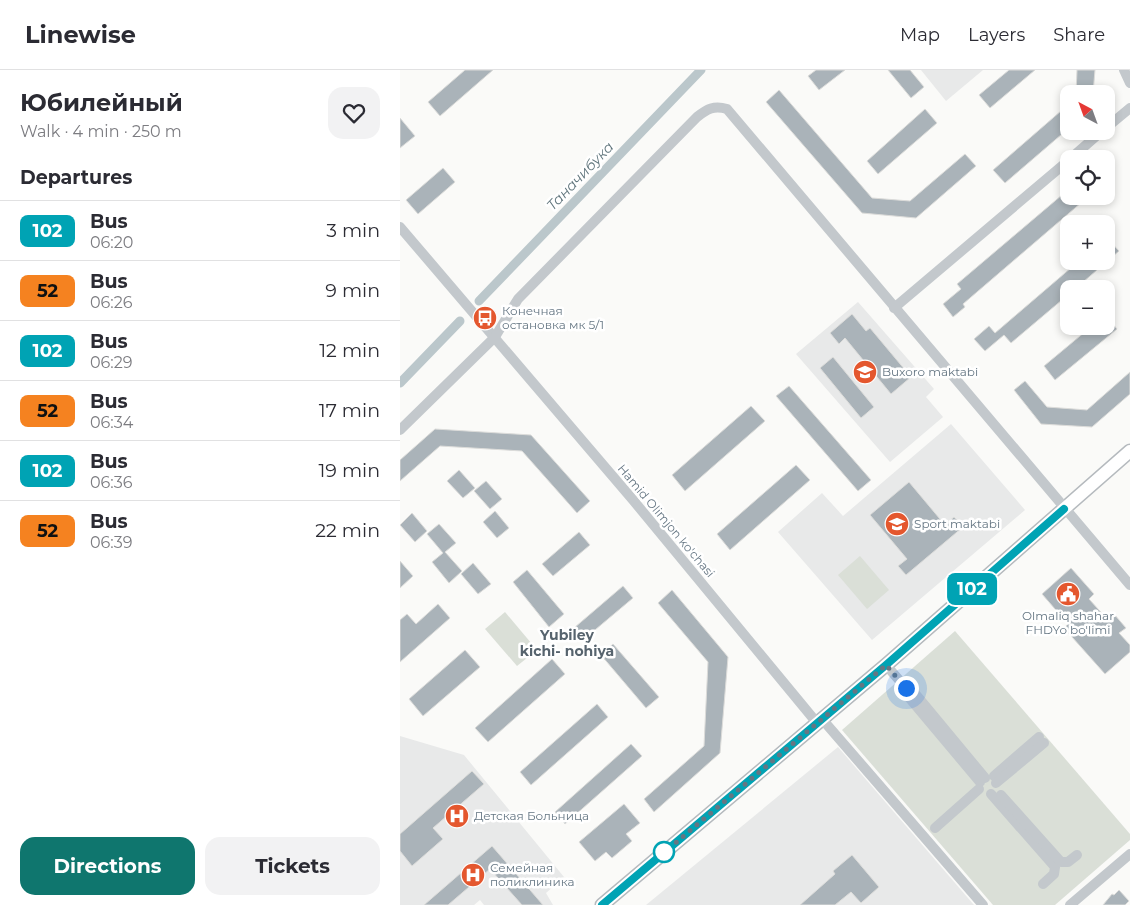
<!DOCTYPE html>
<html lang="en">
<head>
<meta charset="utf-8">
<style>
  :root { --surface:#fff; --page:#f2f2f3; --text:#2b2b33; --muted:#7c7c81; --line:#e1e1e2; --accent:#0f766e }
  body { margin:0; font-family:Montserrat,sans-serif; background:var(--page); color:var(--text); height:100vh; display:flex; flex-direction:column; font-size:19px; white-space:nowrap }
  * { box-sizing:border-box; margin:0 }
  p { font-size:16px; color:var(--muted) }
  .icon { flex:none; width:28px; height:28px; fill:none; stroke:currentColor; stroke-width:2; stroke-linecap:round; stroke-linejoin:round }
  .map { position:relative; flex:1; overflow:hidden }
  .details { display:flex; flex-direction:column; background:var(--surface); width:400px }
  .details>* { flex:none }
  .badge { padding:0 10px; border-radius:8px; font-size:18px; line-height:32px }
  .needle { width:32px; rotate:319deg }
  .buttons { position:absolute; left:660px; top:15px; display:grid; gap:10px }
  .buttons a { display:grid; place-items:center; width:55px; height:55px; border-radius:10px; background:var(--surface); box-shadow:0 2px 8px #0003; font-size:25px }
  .you { position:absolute; width:25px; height:25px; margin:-12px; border:4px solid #fff; border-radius:50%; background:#1a73e8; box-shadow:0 0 0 8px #1a73e833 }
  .map>.badge { position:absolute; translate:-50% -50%; box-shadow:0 0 0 2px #fff }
  h2 { padding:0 20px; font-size:19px; line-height:45px }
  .round { display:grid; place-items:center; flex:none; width:52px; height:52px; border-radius:15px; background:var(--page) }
  .headline { display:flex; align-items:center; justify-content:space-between; height:85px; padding:0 20px }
  h1 { font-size:24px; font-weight:700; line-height:38px }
  .button { display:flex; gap:10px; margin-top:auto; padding:10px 20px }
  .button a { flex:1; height:58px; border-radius:15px; background:var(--accent); color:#fff; font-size:20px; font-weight:700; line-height:58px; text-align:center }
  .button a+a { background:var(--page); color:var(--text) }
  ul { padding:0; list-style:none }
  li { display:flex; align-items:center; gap:15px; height:60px; padding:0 20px; border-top:1px solid var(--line) }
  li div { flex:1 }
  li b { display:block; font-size:19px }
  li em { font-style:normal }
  li .badge { min-width:55px; font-weight:700; text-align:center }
  header { display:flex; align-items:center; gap:30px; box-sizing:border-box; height:70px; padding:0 25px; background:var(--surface); border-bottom:1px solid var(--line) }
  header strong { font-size:24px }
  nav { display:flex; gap:28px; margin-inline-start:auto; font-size:18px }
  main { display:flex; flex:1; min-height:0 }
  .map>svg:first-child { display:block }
  .built { fill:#e8e9e9 }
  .green { fill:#dadfd7 }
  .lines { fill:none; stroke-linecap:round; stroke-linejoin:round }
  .canal { stroke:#bbc7cb; stroke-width:9 }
  .building { fill:#aab3b9; stroke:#dcdcda }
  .major-casing { stroke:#b5babe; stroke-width:15 }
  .minor { stroke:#c3c8cc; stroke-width:10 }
  .major { stroke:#fff; stroke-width:12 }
  .line-casing { stroke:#fff; stroke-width:11 }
  .line { stroke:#00a3b4; stroke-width:8 }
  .walk { stroke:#657683; stroke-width:5; stroke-dasharray:0 9 }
  .stop-dot { fill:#fff; stroke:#00a3b4; stroke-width:2.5 }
  .labels { text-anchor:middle; stroke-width:5; stroke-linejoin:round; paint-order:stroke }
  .poi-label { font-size:12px; fill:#657683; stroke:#fff; text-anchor:start }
  .street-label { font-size:12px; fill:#657683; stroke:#fff }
  .water-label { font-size:14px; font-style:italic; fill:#60757c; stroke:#fff }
  .neighbourhood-label { font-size:14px; font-weight:bold; fill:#57646e; stroke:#fff }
</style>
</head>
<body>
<header>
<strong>Linewise</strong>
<nav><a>Map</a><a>Layers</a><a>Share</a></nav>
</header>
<main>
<section class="details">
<div class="headline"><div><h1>Юбилейный</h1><p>Walk · 4 min · 250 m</p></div><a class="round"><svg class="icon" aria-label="heart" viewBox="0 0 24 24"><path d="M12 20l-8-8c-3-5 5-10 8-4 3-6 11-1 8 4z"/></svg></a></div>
<h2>Departures</h2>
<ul>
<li><span class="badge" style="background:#00a3b4;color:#fff">102</span><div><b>Bus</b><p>06:20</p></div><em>3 min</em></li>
<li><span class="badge" style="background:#f58220;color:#111">52</span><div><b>Bus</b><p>06:26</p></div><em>9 min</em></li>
<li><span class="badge" style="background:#00a3b4;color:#fff">102</span><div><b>Bus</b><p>06:29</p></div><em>12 min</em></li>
<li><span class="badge" style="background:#f58220;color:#111">52</span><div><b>Bus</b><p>06:34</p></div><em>17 min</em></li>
<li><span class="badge" style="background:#00a3b4;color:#fff">102</span><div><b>Bus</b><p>06:36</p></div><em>19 min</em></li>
<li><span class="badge" style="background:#f58220;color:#111">52</span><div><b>Bus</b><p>06:39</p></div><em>22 min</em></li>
</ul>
<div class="button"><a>Directions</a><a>Tickets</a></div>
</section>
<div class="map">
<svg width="730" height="835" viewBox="0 0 730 835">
  <rect width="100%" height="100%" fill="#fafaf8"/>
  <g class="built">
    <polygon points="521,0 583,0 546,31"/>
    <polygon points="458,232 534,319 526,327 543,347 490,392 396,284"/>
    <polygon points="551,354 625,440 472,570 378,462 422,423 443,446"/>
    <polygon points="0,666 64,685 164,807 146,823 153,835 84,835 80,830 74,835 0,835"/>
    <polygon points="438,677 574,835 246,835"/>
  </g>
  <g class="green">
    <polygon points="460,486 489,520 467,539 438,505"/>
    <polygon points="105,542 137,580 117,596 85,559"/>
    <polygon points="555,561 730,764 730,770 655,835 593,835 442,660"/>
  </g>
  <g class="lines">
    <g class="canal">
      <polyline points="79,231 301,0"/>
      <polyline points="0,313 60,251"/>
    </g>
  </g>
  <g class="building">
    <polygon points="65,0 93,0 40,46 28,32"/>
    <polygon points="416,0 445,0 419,20 408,6"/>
    <polygon points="488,0 510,0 524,17 511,28"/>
    <polygon points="609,0 635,0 590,38 579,25"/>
    <polygon points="677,0 695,0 693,24 676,24"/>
    <polygon points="379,20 472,128 510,131 565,84 576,96 516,148 462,143 366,32"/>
    <polygon points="669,34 669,58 605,113 593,100"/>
    <polygon points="525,39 537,53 478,104 467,91"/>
    <polygon points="0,48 15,66 0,78"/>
    <polygon points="43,98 55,112 18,144 6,130"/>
    <polygon points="669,119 669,126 689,126 563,234 565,237 553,247 543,234 561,219 557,214"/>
    <polygon points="706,167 719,181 675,219 669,219 669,224 611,273 604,265 585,281 574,269 589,256 595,263 679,191 706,191"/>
    <polygon points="452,244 466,261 470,258 511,307 491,324 445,268 439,274 430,263"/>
    <polygon points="706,246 717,259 655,310 644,296 692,256 706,256"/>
    <polygon points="433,287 474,337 461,348 420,298"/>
    <polygon points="730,302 730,324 692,357 641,354 614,320 625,311 647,337 687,340"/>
    <polygon points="389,316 471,410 458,421 376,326"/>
    <polygon points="351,336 365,351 285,421 272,405"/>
    <polygon points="35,359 131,365 190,431 177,443 122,381 40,376 0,411 0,390"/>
    <polygon points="396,395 410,410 330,480 317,464"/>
    <polygon points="59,400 75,418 63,428 47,411"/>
    <polygon points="86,411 102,429 90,439 74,421"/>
    <polygon points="509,412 545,455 554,447 563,457 506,505 498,496 507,489 470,445"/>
    <polygon points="95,441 109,458 97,468 83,452"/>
    <polygon points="12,443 27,461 15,472 0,455"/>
    <polygon points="39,454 56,473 45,482 62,501 49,513 32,492 43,483 27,464"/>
    <polygon points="179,462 190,475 153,506 142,494"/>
    <polygon points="0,491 13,506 0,518"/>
    <polygon points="73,493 91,514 78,524 61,504"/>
    <polygon points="671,498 694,524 689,529 708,550 714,544 726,558 719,563 730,575 730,582 705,604 664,558 668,554 642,524"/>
    <polygon points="127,500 164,544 149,557 113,512"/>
    <polygon points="223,516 233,528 183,570 174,558"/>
    <polygon points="272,520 328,587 320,683 254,742 244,729 304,676 308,592 258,533"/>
    <polygon points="38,534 50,548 0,592 0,550 7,544 16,554"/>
    <polygon points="213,574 259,627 246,638 201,585"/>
    <polygon points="65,580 80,597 23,646 9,629"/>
    <polygon points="152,589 165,604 88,672 75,658"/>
    <polygon points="197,634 208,647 131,715 120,702"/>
    <polygon points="231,674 242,686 165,754 155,742"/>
    <polygon points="72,701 84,714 33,758 43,769 12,796 0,781 0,764"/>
    <polygon points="224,734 240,753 226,764 232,771 212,788 206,782 195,791 179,772"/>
    <polygon points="92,776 143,835 122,835 90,799 48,835 24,835"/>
    <polygon points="452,785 479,817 461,833 451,822 435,835 400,835 435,804 433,801"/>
    <polygon points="719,820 729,831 725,835 703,835 712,824 714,825"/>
  </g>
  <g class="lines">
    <g class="major-casing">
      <polyline id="major" points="202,835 486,595 730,381"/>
    </g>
    <g class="minor">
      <polyline points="724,0 730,13"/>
      <polyline points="706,58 730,38"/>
      <polyline points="670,89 702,61"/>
      <polyline points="0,157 233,430 417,653"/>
      <polyline points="494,238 669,90"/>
      <path d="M0,360L95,267L118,229L297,47C307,39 314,35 327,39L730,515"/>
      <polyline points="486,595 506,618"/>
      <polyline points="422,649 583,835"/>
      <polyline points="594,706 639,667"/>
      <polyline points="580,712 507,625 506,618 512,620 585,708"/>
      <polyline points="596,713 644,673"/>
      <polyline points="591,724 655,797 654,804 643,814"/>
      <polyline points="601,725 661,792 668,792 677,785"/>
      <polyline points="535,758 579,719"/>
      <polyline points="670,835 730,784"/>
    </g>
    <use href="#major" class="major"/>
  </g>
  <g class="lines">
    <g class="line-casing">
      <polyline id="line" points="202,835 486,595 664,439"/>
    </g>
    <use href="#line" class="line"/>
    <polyline class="walk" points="264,782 260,786 486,595 506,618"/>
  </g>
  <defs>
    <g id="bus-disc" transform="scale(1.25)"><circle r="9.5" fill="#e4572e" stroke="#fff"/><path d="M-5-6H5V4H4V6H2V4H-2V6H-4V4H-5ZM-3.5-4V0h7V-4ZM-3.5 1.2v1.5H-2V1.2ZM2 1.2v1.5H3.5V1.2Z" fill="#fff"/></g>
    <g id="school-disc" transform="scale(1.25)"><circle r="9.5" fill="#e4572e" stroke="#fff"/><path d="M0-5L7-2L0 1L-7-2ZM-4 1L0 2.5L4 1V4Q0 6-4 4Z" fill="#fff"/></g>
    <g id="civic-disc" transform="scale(1.25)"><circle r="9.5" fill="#e4572e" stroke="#fff"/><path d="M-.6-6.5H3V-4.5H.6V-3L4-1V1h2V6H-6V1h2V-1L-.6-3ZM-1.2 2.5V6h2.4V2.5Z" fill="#fff"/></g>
    <g id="hospital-disc" transform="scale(1.25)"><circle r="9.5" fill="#e4572e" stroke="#fff"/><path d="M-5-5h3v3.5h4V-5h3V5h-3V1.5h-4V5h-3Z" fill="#fff"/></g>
  </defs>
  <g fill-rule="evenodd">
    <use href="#bus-disc" x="85" y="248"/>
    <use href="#school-disc" x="465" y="302"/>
    <use href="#school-disc" x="497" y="454"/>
    <use href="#civic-disc" x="668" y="524"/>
    <use href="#hospital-disc" x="57" y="746"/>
    <use href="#hospital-disc" x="73" y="805"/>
  </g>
  <circle class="stop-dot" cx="264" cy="782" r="10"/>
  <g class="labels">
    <g class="poi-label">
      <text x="102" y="245">Конечная<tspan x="102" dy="14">остановка мк 5/1</tspan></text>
      <text x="482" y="306">Buxoro maktabi</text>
      <text x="514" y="458">Sport maktabi</text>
      <text x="668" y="550" text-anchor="middle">Olmaliq shahar<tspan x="668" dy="14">FHDYo bo'limi</tspan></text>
      <text x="74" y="750">Детская Больница</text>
      <text x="90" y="802">Семейная<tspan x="90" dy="14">поликлиника</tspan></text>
    </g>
    <g class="street-label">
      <text transform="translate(266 451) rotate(50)" y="4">Hamid Olimjon ko'chasi</text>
    </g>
    <g class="water-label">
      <text transform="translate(180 106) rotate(-46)" y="5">Таначибука</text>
    </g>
    <g class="neighbourhood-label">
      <text x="167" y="570">Yubiley<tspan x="167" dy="16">kichi- nohiya</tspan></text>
    </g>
  </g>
</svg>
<div class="buttons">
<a><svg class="needle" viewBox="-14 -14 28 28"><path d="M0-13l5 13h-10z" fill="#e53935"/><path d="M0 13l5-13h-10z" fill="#7c7c81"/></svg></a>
<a><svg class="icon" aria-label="locate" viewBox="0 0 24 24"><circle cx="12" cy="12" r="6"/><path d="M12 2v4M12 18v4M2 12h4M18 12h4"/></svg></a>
<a>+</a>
<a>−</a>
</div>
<div class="you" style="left:506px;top:618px"></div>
<b class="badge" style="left:572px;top:519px;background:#00a3b4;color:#fff">102</b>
</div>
</main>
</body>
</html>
